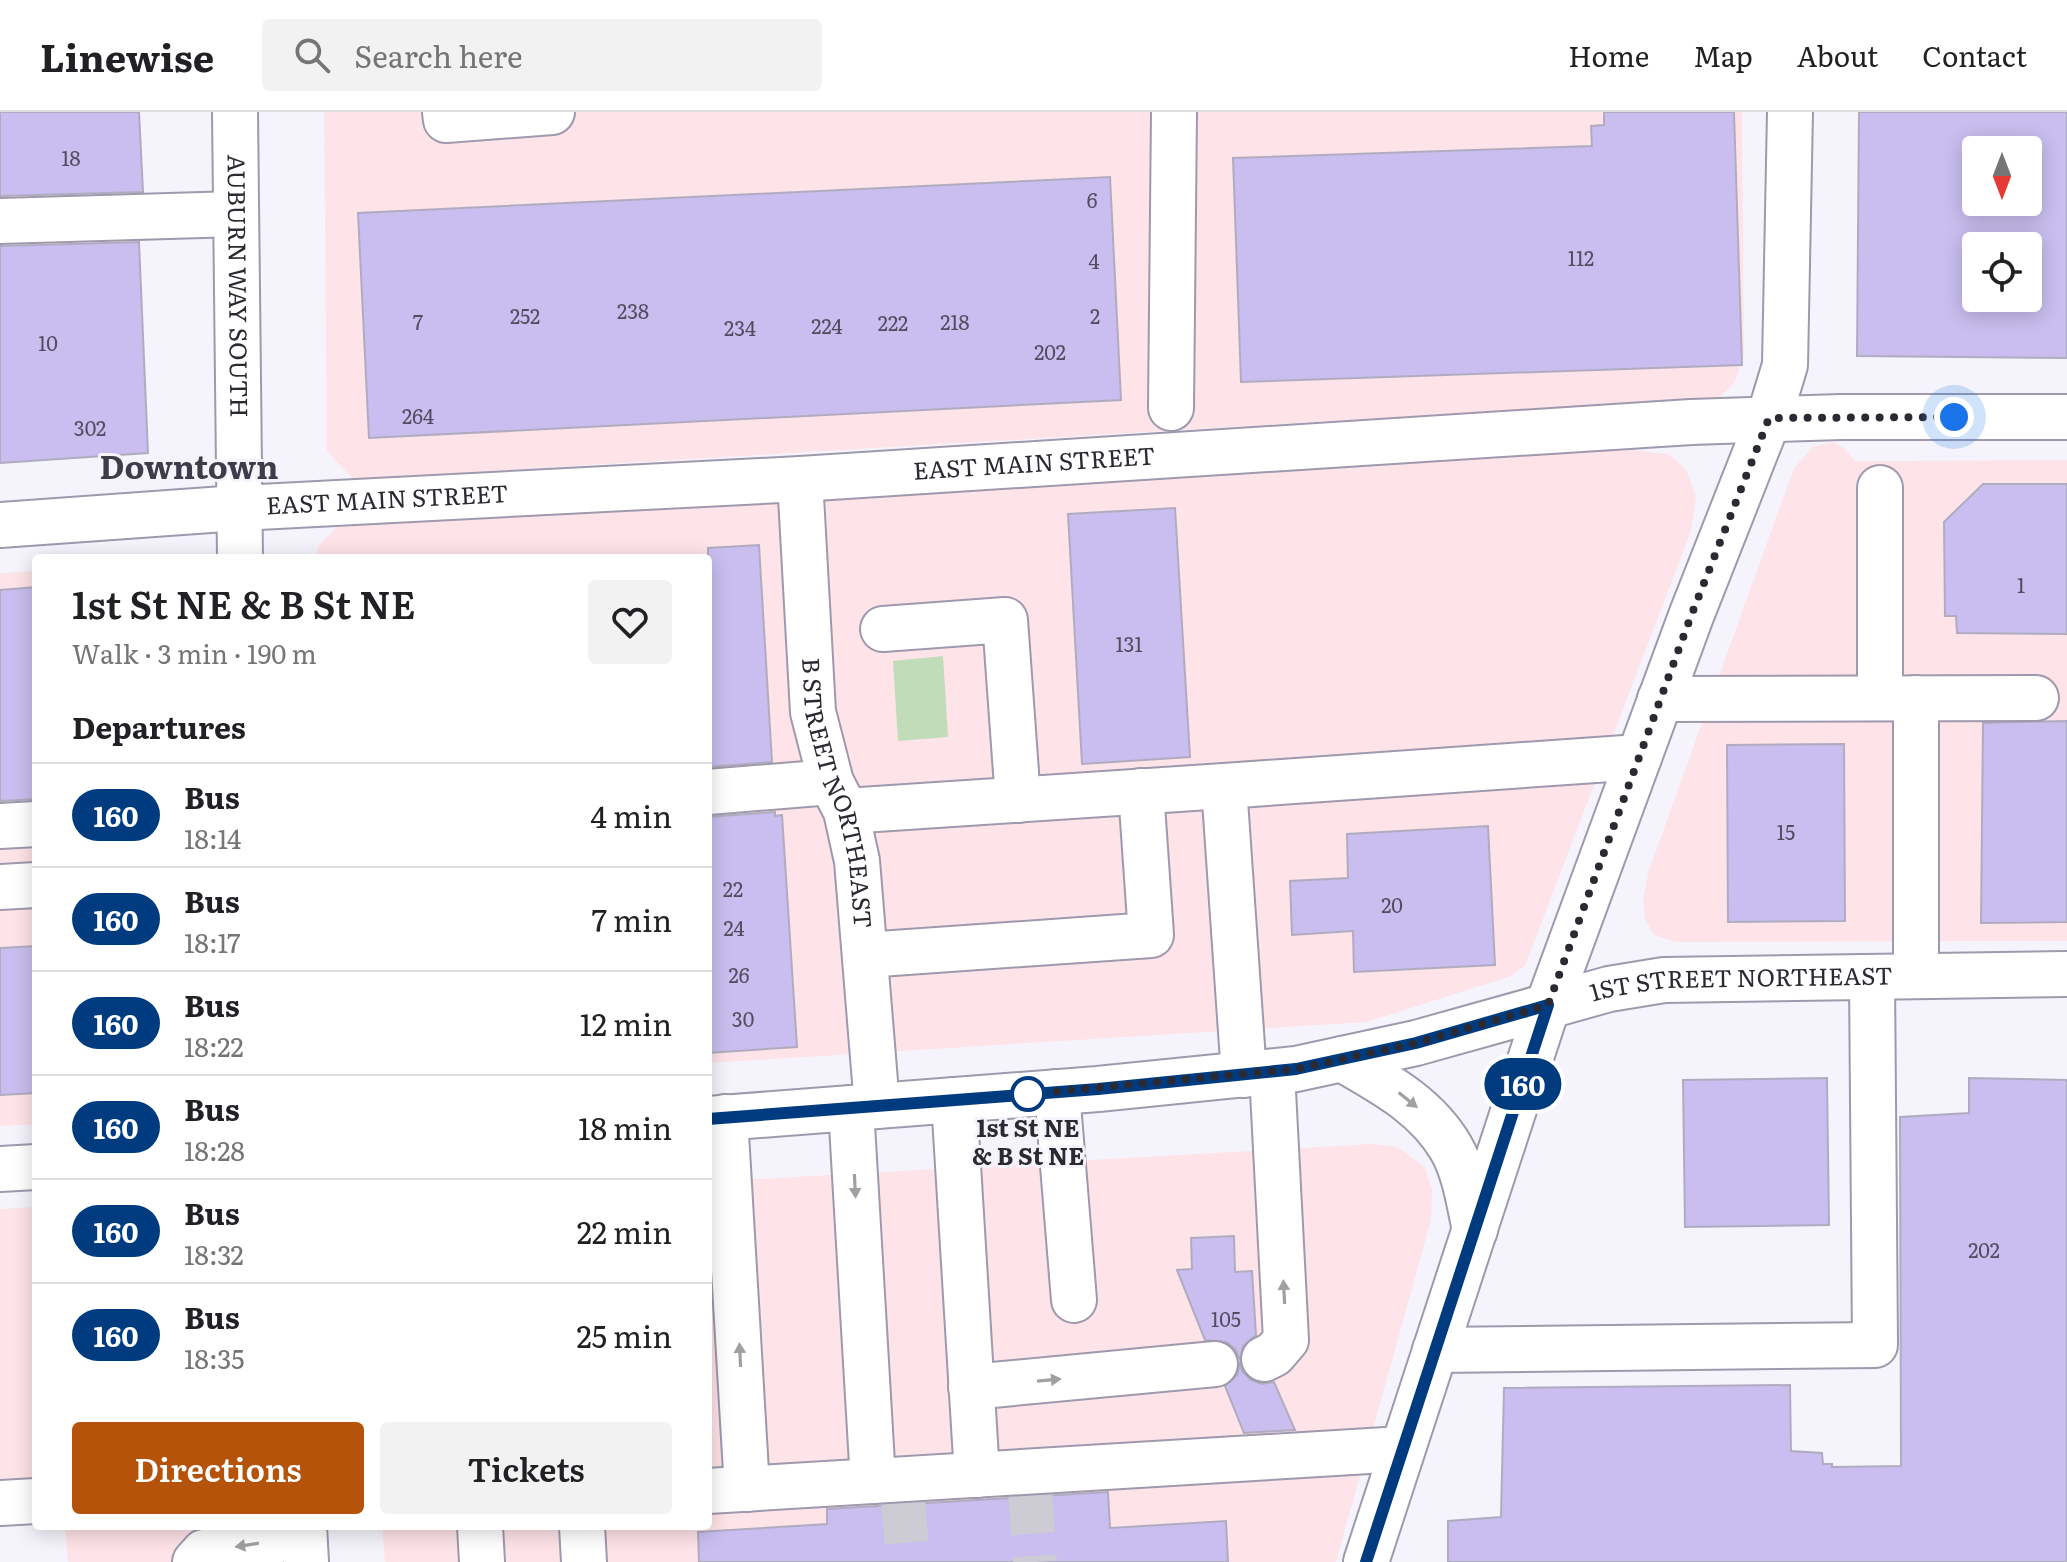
<!DOCTYPE html>
<html lang="en">
<head>
<meta charset="utf-8">
<style>
  :root { --surface:#fff; --page:#f2f2f2; --text:#202124; --muted:#757577; --line:#e0e0e0; --accent:#b45309 }
  body { margin:0; font-family:Literata,serif; background:var(--page); color:var(--text); height:100vh; display:flex; flex-direction:column; font-size:30px; white-space:nowrap }
  * { box-sizing:border-box; margin:0 }
  p { font-size:26px; color:var(--muted) }
  .icon { flex:none; width:44px; height:44px; fill:none; stroke:currentColor; stroke-width:2; stroke-linecap:round; stroke-linejoin:round }
  .map { position:relative; flex:1; overflow:hidden }
  .details { position:absolute; left:32px; top:442px; width:680px; height:976px; display:flex; flex-direction:column; background:var(--surface); border-radius:8px; box-shadow:0 4px 20px #0003 }
  .details>* { flex:none }
  .badge { padding:0 16px; border-radius:26px; font-size:28px; line-height:52px }
  .needle { width:52px; rotate:180deg }
  .controls { position:absolute; left:1962px; top:24px; display:grid; gap:16px }
  .controls a { display:grid; place-items:center; width:80px; height:80px; border-radius:8px; background:var(--surface); box-shadow:0 4px 20px #0003; font-size:40px }
  .you { position:absolute; width:40px; height:40px; margin:-20px; border:6px solid #fff; border-radius:50%; background:#1a73e8; box-shadow:0 0 0 12px #1a73e833 }
  .map>.badge { position:absolute; translate:-50% -50%; box-shadow:0 0 0 4px #fff }
  h2 { padding:0 40px; font-size:30px; line-height:72px }
  .round { display:grid; place-items:center; flex:none; width:84px; height:84px; border-radius:8px; background:var(--page) }
  .overview { display:flex; align-items:center; justify-content:space-between; height:136px; padding:0 40px }
  h1 { font-size:38px; font-weight:600; line-height:60px }
  .primary-button { display:flex; gap:16px; margin-top:auto; padding:16px 40px }
  .primary-button a { flex:1; height:92px; border-radius:8px; background:var(--accent); color:#fff; font-size:32px; font-weight:600; line-height:92px; text-align:center }
  .primary-button a+a { background:var(--page); color:var(--text) }
  ul { padding:0; list-style:none }
  li { display:flex; align-items:center; gap:24px; height:104px; padding:0 40px; border-top:2px solid var(--line) }
  li div { flex:1 }
  li b { display:block; font-size:30px }
  li em { font-style:normal }
  li .badge { min-width:88px; font-weight:700; text-align:center }
  header { display:flex; align-items:center; gap:48px; box-sizing:border-box; height:112px; padding:0 40px; background:var(--surface); border-bottom:2px solid var(--line) }
  header strong { font-size:38px }
  nav { display:flex; gap:44px; margin-inline-start:auto; font-size:28px }
  .search { width:560px; height:72px; background:var(--page); display:flex; align-items:center; gap:20px; box-sizing:border-box; padding:0 28px; border-radius:8px; color:var(--muted); font-size:30px }
  .map>svg:first-child { display:block }
  .commercial { fill:#fee3e8 }
  .green { fill:#c0dcb8 }
  .building { fill:#c9beef; stroke:#b0acc0; stroke-width:2; fill-rule:evenodd }
  .lines { fill:none; stroke-linecap:round; stroke-linejoin:round }
  .minor-tunnel { stroke:#cdcbd3; stroke-width:44; stroke-dasharray:44 22; stroke-linecap:butt }
  .minor-casing { stroke:#9e99ad; stroke-width:48 }
  .major-casing { stroke:#9e99ad; stroke-width:48 }
  .minor { stroke:#fff; stroke-width:44 }
  .major { stroke:#fff; stroke-width:44 }
  .oneway { fill:#a09fa2 }
  .line-casing { stroke:#fff; stroke-width:18 }
  .line { stroke:#003b80; stroke-width:12 }
  .walk { stroke:#2b2931; stroke-width:8; stroke-dasharray:0 14.4 }
  .stop-dot { fill:#fff; stroke:#003b80; stroke-width:4 }
  .labels { text-anchor:middle; stroke-width:6; stroke-linejoin:round; paint-order:stroke }
  .number-label { font-size:20px; fill:#524e60 }
  .street-label { font-size:24px; fill:#2b2931; stroke:#f5f4fc }
  .stop-label { font-size:24px; font-weight:bold; fill:#2b2931; stroke:#f5f4fc }
  .district-label { font-size:32px; font-weight:bold; fill:#3f3b4b; stroke:#f5f4fc }
</style>
</head>
<body>
<header>
<strong>Linewise</strong>
<div class="search"><svg class="icon" aria-label="search" viewBox="0 0 24 24"><circle cx="10" cy="10" r="6"/><path d="M15 15l6 6"/></svg>Search here</div>
<nav><a>Home</a><a>Map</a><a>About</a><a>Contact</a></nav>
</header>
<div class="map">
<svg width="2067" height="1450" viewBox="0 0 2067 1450">
  <rect width="100%" height="100%" fill="#f5f4fc"/>
  <g class="commercial">
    <polygon points="324,0 1742,0 1744,243 1734,271 1719,286 353,367 327,339"/>
    <polygon points="1832,330 1843,335 1855,349 2067,348 2067,829 1676,830 1654,823 1645,807 1643,787 1649,758 1794,356 1813,335"/>
    <polygon points="1624,337 1668,342 1686,357 1696,385 1691,419 1525,854 1511,864 1367,910 708,951 708,446 314,446 320,432 337,415"/>
    <polygon points="36,459 36,1012 0,1014 0,461"/>
    <polygon points="1372,1032 1397,1035 1425,1055 1432,1078 1431,1108 1336,1450 385,1450 382,1414 708,1414 708,1070"/>
    <polygon points="36,1095 36,1388 0,1390 0,1097"/>
    <polygon points="65,1414 240,1414 243,1450 68,1450"/>
  </g>
  <polygon class="green" points="943,544 948,625 898,629 893,549"/>
  <g class="building">
    <polygon points="0,0 139,0 143,80 0,84"/>
    <polygon points="1604,0 1734,0 1742,253 1241,270 1233,46 1592,34 1591,14 1604,13"/>
    <path d="M1859,0H2067V246L1857,244ZM1976,38H2028V90H1976ZM1976,134H2028V186H1976Z"/>
    <polygon points="1110,65 1121,288 369,326 358,101"/>
    <polygon points="139,130 148,341 0,351 0,134"/>
    <polygon points="1983,372 2067,372 2067,522 1957,521 1956,504 1945,504 1944,410"/>
    <polygon points="1175,396 1190,645 1082,652 1068,402"/>
    <polygon points="759,433 772,650 708,655 708,436"/>
    <polygon points="36,475 36,687 0,689 0,478"/>
    <polygon points="2067,609 2067,810 1981,811 1983,611"/>
    <polygon points="1844,632 1845,809 1728,810 1727,633"/>
    <polygon points="775,700 775,704 782,703 797,935 708,941 708,705"/>
    <polygon points="1488,714 1495,853 1354,860 1353,819 1292,823 1290,769 1348,766 1347,722"/>
    <polygon points="36,834 36,981 0,983 0,836"/>
    <polygon points="1827,966 1829,1113 1685,1115 1683,968"/>
    <polygon points="1969,966 2067,968 2067,1450 1448,1450 1448,1409 1501,1405 1504,1276 1790,1273 1791,1339 1822,1341 1823,1352 1832,1352 1832,1355 1901,1354 1900,1005 1969,1001"/>
    <polygon points="1234,1124 1235,1160 1252,1159 1256,1223 1243,1234 1240,1248 1235,1237 1226,1230 1205,1228 1177,1158 1192,1157 1191,1126"/>
    <polygon points="1240,1250 1242,1259 1251,1268 1262,1272 1274,1270 1295,1318 1244,1321 1225,1274 1237,1263"/>
    <polygon points="1108,1380 1110,1416 1226,1409 1228,1450 699,1450 698,1420 827,1412 827,1397"/>
  </g>
  <g class="lines">
    <g class="minor-tunnel">
      <polyline points="1030,1378 1035,1450"/>
      <polyline points="903,1387 908,1450"/>
    </g>
    <g class="minor-casing">
      <g id="minor">
        <polyline points="445,0 446,8 552,0"/>
        <polyline points="0,109 236,102"/>
        <polyline points="1171,296 1174,0"/>
        <path id="s1" d="M800,367L813,600L831,670L846,699L857,749L877,994"/>
        <polyline points="1880,376 1880,586"/>
        <polyline points="883,517 1005,508 1018,688"/>
        <polyline points="1916,586 1916,864"/>
        <polyline points="1660,587 2036,586"/>
        <polyline points="708,680 831,670"/>
        <polyline points="846,699 1224,674"/>
        <polyline points="0,714 36,712"/>
        <polyline points="0,775 36,773"/>
        <polyline points="865,843 1151,823 1141,679"/>
        <polyline points="1244,963 1224,674 1639,645"/>
        <polyline points="1057,980 1074,1188"/>
        <polyline points="954,988 977,1363"/>
        <polyline points="851,996 873,1369"/>
        <polyline points="725,1005 747,1377"/>
        <path id="s2" d="M708,1007L1098,977L1296,957L1416,931L1609,877L1664,868L2067,862"/>
        <polyline points="0,1057 36,1055"/>
        <polyline points="1435,1238 1875,1233 1872,865"/>
        <polyline points="1264,1247 1274,1242 1286,1228 1272,960"/>
        <polyline points="971,1275 1215,1252"/>
        <polyline points="708,1379 1402,1337"/>
        <polyline points="0,1391 36,1389"/>
        <polyline points="480,1414 482,1450"/>
        <polyline points="582,1414 584,1450"/>
        <polyline points="195,1450 204,1440 304,1424"/>
      </g>
    </g>
    <g class="major-casing">
      <g id="major">
        <path id="s3" d="M235,0L240,446"/>
        <path id="s4" d="M0,413L238,396L800,367L1691,310L1841,305H2067"/>
        <path d="M1342,947C1383,971 1426,993 1451,1036C1465,1060 1469,1091 1475,1118"/>
        <polyline points="304,1414 306,1450"/>
        <polyline points="1366,1450 1548,893 1691,504 1769,306 1785,253 1790,0"/>
      </g>
    </g>
    <use href="#minor" class="minor"/>
    <use href="#major" class="major"/>
  </g>
  <defs><path id="oneway-solid" d="M-6-.8H1V-3.2L6.5 0L1 3.2V.8H-6Z" transform="scale(2)"/></defs>
  <g class="oneway">
    <use href="#oneway-solid" transform="translate(1408 988) rotate(39)"/>
    <use href="#oneway-solid" transform="translate(855 1074) rotate(87)"/>
    <use href="#oneway-solid" transform="translate(1284 1180) rotate(-93)"/>
    <use href="#oneway-solid" transform="translate(740 1243) rotate(-93)"/>
    <use href="#oneway-solid" transform="translate(1049 1268) rotate(-5)"/>
    <use href="#oneway-solid" transform="translate(247 1433) rotate(171)"/>
  </g>
  <g class="lines">
    <g class="line-casing">
      <polyline id="line" points="708,1007 1098,977 1296,957 1416,931 1548,893 1366,1450"/>
    </g>
    <use href="#line" class="line"/>
    <polyline class="walk" points="1028,982 1296,957 1416,931 1548,893 1691,504 1769,306 1954,305"/>
  </g>
  <circle class="stop-dot" cx="1028" cy="982" r="16"/>
  <g class="labels">
    <g class="number-label">
      <text x="71" y="54">18</text>
      <text x="1092" y="96">6</text>
      <text x="1581" y="154">112</text>
      <text x="1094" y="157">4</text>
      <text x="633" y="207">238</text>
      <text x="525" y="212">252</text>
      <text x="1095" y="212">2</text>
      <text x="418" y="218">7</text>
      <text x="955" y="218">218</text>
      <text x="893" y="219">222</text>
      <text x="827" y="222">224</text>
      <text x="740" y="224">234</text>
      <text x="48" y="239">10</text>
      <text x="1050" y="248">202</text>
      <text x="418" y="312">264</text>
      <text x="90" y="324">302</text>
      <text x="2021" y="481">1</text>
      <text x="1129" y="540">131</text>
      <text x="1786" y="728">15</text>
      <text x="733" y="785">22</text>
      <text x="1392" y="801">20</text>
      <text x="734" y="824">24</text>
      <text x="739" y="871">26</text>
      <text x="743" y="915">30</text>
      <text x="1984" y="1146">202</text>
      <text x="1226" y="1215">105</text>
    </g>
    <g class="street-label">
      <text dy="8" stroke="none"><textPath href="#s3" startOffset="174">AUBURN WAY SOUTH</textPath></text>
      <text dy="8" stroke="none"><textPath href="#s4" startOffset="1036">EAST MAIN STREET</textPath></text>
      <text dy="8" stroke="none"><textPath href="#s4" startOffset="388">EAST MAIN STREET</textPath></text>
      <text dy="8" stroke="none"><textPath href="#s1" startOffset="318">B STREET NORTHEAST</textPath></text>
      <text dy="8" stroke="none"><textPath href="#s2" startOffset="1046">1ST STREET NORTHEAST</textPath></text>
    </g>
    <g class="stop-label">
      <text x="1028" y="1025">1st St NE<tspan x="1028" dy="28">&amp; B St NE</tspan></text>
    </g>
    <g class="district-label">
      <text x="189" y="367">Downtown</text>
    </g>
  </g>
</svg>
<div class="controls">
<a><svg class="needle" viewBox="-14 -14 28 28"><path d="M0-13l5 13h-10z" fill="#e53935"/><path d="M0 13l5-13h-10z" fill="#757577"/></svg></a>
<a><svg class="icon" aria-label="locate" viewBox="0 0 24 24"><circle cx="12" cy="12" r="6"/><path d="M12 2v4M12 18v4M2 12h4M18 12h4"/></svg></a>
</div>
<div class="you" style="left:1954px;top:305px"></div>
<b class="badge" style="left:1523px;top:972px;background:#003b80;color:#fff">160</b>
<section class="details">
<div class="overview"><div><h1>1st St NE &amp; B St NE</h1><p>Walk · 3 min · 190 m</p></div><a class="round"><svg class="icon" aria-label="heart" viewBox="0 0 24 24"><path d="M12 20l-8-8c-3-5 5-10 8-4 3-6 11-1 8 4z"/></svg></a></div>
<h2>Departures</h2>
<ul>
<li><span class="badge" style="background:#003b80;color:#fff">160</span><div><b>Bus</b><p>18:14</p></div><em>4 min</em></li>
<li><span class="badge" style="background:#003b80;color:#fff">160</span><div><b>Bus</b><p>18:17</p></div><em>7 min</em></li>
<li><span class="badge" style="background:#003b80;color:#fff">160</span><div><b>Bus</b><p>18:22</p></div><em>12 min</em></li>
<li><span class="badge" style="background:#003b80;color:#fff">160</span><div><b>Bus</b><p>18:28</p></div><em>18 min</em></li>
<li><span class="badge" style="background:#003b80;color:#fff">160</span><div><b>Bus</b><p>18:32</p></div><em>22 min</em></li>
<li><span class="badge" style="background:#003b80;color:#fff">160</span><div><b>Bus</b><p>18:35</p></div><em>25 min</em></li>
</ul>
<div class="primary-button"><a>Directions</a><a>Tickets</a></div>
</section>
</div>
</body>
</html>
